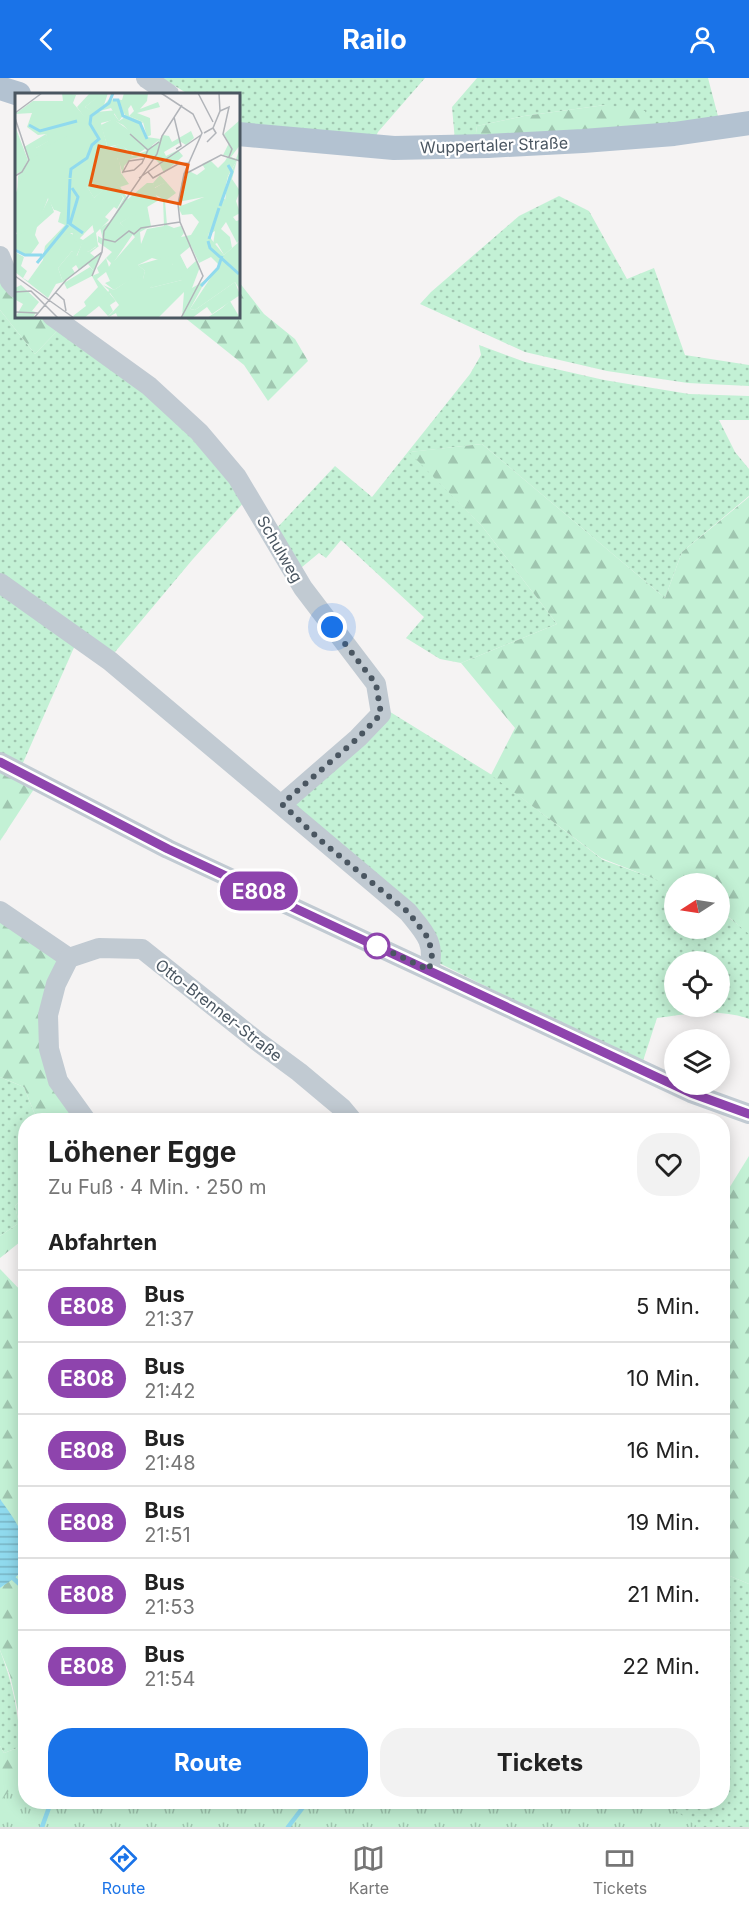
<!DOCTYPE html>
<html lang="de">
<head>
<meta charset="utf-8">
<style>
  :root { --surface:#fff; --page:#f2f2f2; --text:#222; --muted:#767676; --line:#e0e0e0; --accent:#1a73e8 }
  body { margin:0; font-family:Inter,sans-serif; background:var(--page); color:var(--text); height:100vh; display:flex; flex-direction:column; font-size:22px; white-space:nowrap }
  * { box-sizing:border-box; margin:0 }
  p { font-size:20px; color:var(--muted) }
  .icon { flex:none; width:33px; height:33px; fill:none; stroke:currentColor; stroke-width:2; stroke-linecap:round; stroke-linejoin:round }
  .map { position:relative; flex:1; overflow:hidden }
  .sheet { position:absolute; left:18px; top:1035px; width:712px; height:696px; display:flex; flex-direction:column; background:var(--surface); border-radius:24px; box-shadow:0 3px 15px #0003 }
  .sheet>* { flex:none }
  .badge { padding:0 12px; border-radius:20px; font-size:21px; line-height:39px }
  .needle { width:39px; rotate:258deg }
  .controls { position:absolute; left:664px; top:795px; display:grid; gap:12px }
  .controls a { display:grid; place-items:center; width:66px; height:66px; border-radius:50%; background:var(--surface); box-shadow:0 3px 15px #0003; font-size:30px }
  .you { position:absolute; width:30px; height:30px; margin:-15px; border:4px solid #fff; border-radius:50%; background:#1a73e8; box-shadow:0 0 0 9px #1a73e833 }
  .map>.badge { position:absolute; translate:-50% -50%; box-shadow:0 0 0 3px #fff }
  h2 { padding:0 30px; font-size:22px; line-height:54px }
  .round { display:grid; place-items:center; flex:none; width:63px; height:63px; border-radius:24px; background:var(--page) }
  .summary { display:flex; align-items:center; justify-content:space-between; height:102px; padding:0 30px }
  h1 { font-size:28px; font-weight:700; line-height:45px }
  .action { display:flex; gap:12px; margin-top:auto; padding:12px 30px }
  .action a { flex:1; height:69px; border-radius:24px; background:var(--accent); color:#fff; font-size:24px; font-weight:700; line-height:69px; text-align:center }
  .action a+a { background:var(--page); color:var(--text) }
  ul { padding:0; list-style:none }
  li { display:flex; align-items:center; gap:18px; height:72px; padding:0 30px; border-top:2px solid var(--line) }
  li div { flex:1 }
  li b { display:block; font-size:22px }
  li em { font-style:normal }
  li .badge { min-width:66px; font-weight:700; text-align:center }
  header { display:flex; justify-content:space-between; align-items:center; height:78px; padding:0 30px; background:var(--accent); color:#fff; font-size:27px; font-weight:700 }
  .dock { display:flex; justify-content:space-around; align-items:center; height:84px; border-top:2px solid var(--line); background:var(--surface); font-size:16px; color:var(--muted) }
  .dock a { display:grid; justify-items:center; gap:3px }
  .dock .current { color:var(--accent) }
  .map>svg:first-child { display:block }
  .grass { fill:url(#grass-dots); fill-rule:evenodd }
  .forest { fill:url(#forest-firs) }
  .park { fill:url(#park-tufts) }
  .water { fill:url(#water-rules) }
  .lines { fill:none; stroke-linecap:round; stroke-linejoin:round }
  .stream { stroke:#90daee; stroke-width:4.5 }
  .minor { stroke:#c1cad2; stroke-width:20 }
  .major { stroke:#b3c2d1; stroke-width:24 }
  .line-casing { stroke:#fff; stroke-width:14 }
  .line { stroke:#8e44ad; stroke-width:9 }
  .walk { stroke:#4a5661; stroke-width:6; stroke-dasharray:0 10.8 }
  .stop-dot { fill:#fff; stroke:#8e44ad; stroke-width:3 }
  .labels { text-anchor:middle; stroke-width:4.5; stroke-linejoin:round; paint-order:stroke }
  .street-label { font-size:16px; fill:#4a5661; stroke:#fff }
  .inset-river { fill:none; stroke:#90daee; stroke-width:3 }
  .inset-road { fill:none; stroke:#b1b4b9; stroke-width:1.5 }
  .view { fill:#e8590c; fill-opacity:0.15; stroke:#e8590c; stroke-width:3 }
  .inset-edge { fill:none; stroke:#4a5661; stroke-width:3 }
</style>
</head>
<body>
<header><svg class="icon" aria-label="back" viewBox="0 0 24 24"><path d="M15 5l-7 7 7 7"/></svg>Railo<svg class="icon" aria-label="person" viewBox="0 0 24 24"><circle cx="12" cy="8" r="4"/><path d="M4 21q1-7 8-7t8 7"/></svg></header>
<div class="map">
<svg width="749" height="1749" viewBox="0 0 749 1749">
  <defs>
    <pattern id="grass-dots" width="8" height="8" patternUnits="userSpaceOnUse" patternTransform="scale(1.5)"><rect width="8" height="8" fill="#c3f1d5"/><path d="M2 2h.1M6 6h.1" fill="none" stroke="#a0c6b0" stroke-width="1.8" stroke-linecap="round"/></pattern>
    <pattern id="forest-firs" width="22" height="20" patternUnits="userSpaceOnUse" patternTransform="scale(1.5)"><rect width="22" height="20" fill="#c3f1d5"/><path d="M5 1l3.5 6h-7zM16 11l3.5 6h-7z" fill="#a0c6b0"/></pattern>
    <pattern id="park-tufts" width="24" height="20" patternUnits="userSpaceOnUse" patternTransform="scale(1.5)"><rect width="24" height="20" fill="#c3f1d5"/><path d="M3 7l-1-3M5 7V3M7 7l1-3M15 17l-1-3M17 17v-4M19 17l1-3" fill="none" stroke="#a0c6b0"/></pattern>
    <pattern id="water-rules" width="6" height="5" patternUnits="userSpaceOnUse" patternTransform="scale(1.5)"><rect width="6" height="5" fill="#90daee"/><path d="M0 2.5h6" fill="none" stroke="#78b4c4"/></pattern>
  </defs>
  <rect width="100%" height="100%" fill="#f5f3f3"/>
  <g class="grass">
    <polygon points="162,0 425,0 378,54 374,62 239,47 238,16 188,16"/>
    <polygon points="477,0 708,0 719,42 648,50 605,27 524,38 477,48 475,62 455,63 452,29"/>
    <polygon points="559,118 589,133 627,201 654,190 685,277 749,287 749,308 688,305 607,293 525,274 420,226 431,214 519,138"/>
    <polygon points="0,232 35,276 61,249 148,311 246,422 193,481 110,580 0,500"/>
    <polygon points="479,267 525,284 604,302 689,316 749,318 749,342 719,342 735,374 749,391 749,418 682,474 665,520 482,366 410,374 482,448 557,546 461,585 440,581 406,560 424,539 341,462 326,480 319,475 296,494 275,452 335,388 372,419 470,296 481,277"/>
    <polygon points="0,511 76,565 22,687 0,676"/>
    <path d="M387,632L492,697L603,782L675,808V850H720V833L749,855V941C720,930 687,936 657,940L643,983L589,960L439,885L437,873L289,726ZM675,884H720V928H675Z"/>
    <polygon points="0,999 24,1009 37,1042 26,1042 25,1117 15,1128 19,1145 0,1158"/>
    <polygon points="723,1495 749,1506 749,1749 688,1749 658,1724 723,1724"/>
    <path d="M0,1572C12,1604 19,1634 20,1669L4,1675L0,1668Z"/>
  </g>
  <g class="forest">
    <polygon points="605,27 645,33 648,50 475,62 477,48 524,38"/>
    <polygon points="0,188 16,216 16,238 43,239 61,249 35,276 0,232"/>
    <polygon points="239,204 264,236 295,261 308,283 268,323 244,287 184,239 238,238"/>
    <polygon points="482,366 665,520 682,474 749,419 749,856 720,832 720,806 675,806 675,809 601,780 491,697 515,650 461,585 557,546 482,448 409,374"/>
    <polygon points="0,692 34,711 0,763"/>
    <polygon points="0,842 58,882 42,929 77,1042 37,1042 24,1009 0,999"/>
    <polygon points="749,1078 749,1506 723,1495 723,1120"/>
    <polygon points="25,1117 25,1160 0,1180 0,1158 19,1145 15,1128"/>
    <polygon points="0,1191 25,1217 25,1463 0,1421"/>
    <polygon points="25,1486 26,1724 658,1724 0,1749 0,1668 4,1675 20,1669 19,1638 10,1597 0,1572 0,1510 19,1495"/>
  </g>
  <polygon class="park" points="25,1693 26,1724 664,1724 698,1749 0,1749 0,1724"/>
  <path class="water" d="M0,1421C12,1438 33,1464 25,1487C22,1497 8,1504 0,1510Z"/>
  <g class="lines">
    <g class="stream">
      <polyline points="13,1500 26,1512"/>
      <polyline points="42,1749 51,1724"/>
      <polyline points="288,1749 307,1724"/>
    </g>
    <g class="minor">
      <polyline points="146,0 169,16"/>
      <polyline points="0,178 10,203 16,210"/>
      <polyline points="52,238 149,308 199,354 237,399 303,510 376,606 381,636 358,660 282,726"/>
      <path d="M0,505L110,583L408,834C424,854 436,864 429,892"/>
      <polyline points="0,684 168,771 691,1015 749,1036"/>
      <polyline points="0,833 69,880"/>
      <polyline points="86,1042 58,1003 49,971 48,937 56,906 69,880 99,870 142,871 257,963 299,994 342,1030 352,1042"/>
    </g>
    <g class="major">
      <polyline points="0,10 19,16"/>
      <polyline points="238,56 394,70 488,68 583,63 674,56 749,45"/>
    </g>
  </g>
  <g class="lines">
    <g class="line-casing">
      <polyline id="line" points="0,684 168,771 691,1015 749,1036"/>
    </g>
    <use href="#line" class="line"/>
    <polyline class="walk" points="332,549 376,606 381,636 358,660 282,726 320,762 408,834 429,861 432,879 429,892 374,866 377,868"/>
  </g>
  <circle class="stop-dot" cx="377" cy="868" r="12"/>
  <g class="labels">
    <g class="street-label">
      <text transform="translate(494 67) rotate(-2)" y="6">Wuppertaler Straße</text>
      <text transform="translate(280 471) rotate(60)" y="6">Schulweg</text>
      <text transform="translate(219 932) rotate(38)" y="6">Otto-Brenner-Straße</text>
    </g>
  </g>
  <g transform="translate(15 15)">
    <rect width="225" height="225" fill="#f5f3f3"/>
    <path d="M60,0H85L87,1L70,14L77,18L70,25L62,14L74,1ZM109,0H133L132,8L125,16L143,9L145,14L122,20L135,25L136,42L132,44L128,29L114,23L119,18L116,12L104,28L96,15L81,19L98,6L107,7ZM98,26L138,54L148,42L154,43L157,49L176,38L179,45L171,52L166,49L149,59L151,63L163,57L168,63L149,80L144,70L130,56L119,63L106,51L88,55L92,52L86,32ZM225,27V52L216,64L221,66L225,55V68L222,67L213,83L208,105L218,111L214,123H209L205,119L209,108L193,142L209,162L225,148V197L220,189L180,217L175,216L204,172L196,164L184,170L176,153L165,162L172,176L167,180V187L135,195L158,171L137,165L123,172L130,178L128,186L110,190L99,197L90,190L95,188L91,179L82,186L101,208L95,212L98,218L93,223L84,213L69,225H60L58,223L71,213L69,209L83,194L77,183L52,196L49,190L75,174L79,178L77,183L84,180L82,175L91,165L94,174L120,144L105,130L132,112L136,133L125,139L126,151L132,136L149,133L148,106L139,101L149,90L139,95L138,90L145,82L161,100L150,108L152,132L159,135L166,133L169,140L166,144L176,142L184,129L177,121L167,122L163,114L189,104L163,109L167,95L170,97L166,91L174,78L182,82L190,76L187,71L195,67L203,75L210,68L213,63L208,62L214,50L209,41ZM58,31L47,47H39L38,37ZM0,33L13,67L7,78L0,82ZM104,65L106,80L114,91L105,94L100,87L79,105L71,92ZM58,95L55,140L68,147L79,139L77,130L85,121L107,102L108,105L102,116L99,114L90,124L94,127L81,140L83,152L73,159L67,151L61,164L57,158L43,175L48,189L41,191L33,205L0,179V159L9,164L6,173L12,178L8,185L13,188L28,167L30,153L50,132L43,129L45,121ZM34,105L39,119L22,134L20,142L24,150L16,161L10,162L0,155V142L21,131ZM6,192L24,209L17,218L21,219L18,225H0L8,211L1,207L0,210V195ZM215,208L225,225H192L207,215Z" fill="#c3f1d5"/>
    <path d="M47,0L66,2H61L58,10L70,24L76,18L70,14L86,1L77,0H93L89,12L99,0L95,11L81,19L103,17L99,21L104,28L110,24L109,17L113,15L114,23L128,29L126,32L132,44L145,46L133,56L108,32L98,27L86,30L92,52L88,55L98,58L103,55L97,54L106,50L117,63L134,57L140,62L137,66L132,62L116,66L109,73L108,82L103,65L100,72L71,92L79,105L100,86L113,106L132,90H138L140,95L150,89L140,101L144,107L105,130L118,141L92,179L96,170L91,165L97,159L83,149V143L88,146L85,135L96,128L109,105L107,102L61,149L57,139L46,144L60,119L39,117L33,105L22,134L0,140L3,83L21,55L33,48L31,41L23,42L12,34L17,20L0,21L18,8H48ZM222,67L217,86L225,98L221,108L225,120L218,124L221,128L225,127V147L222,150L211,129L206,136L215,144L217,155L209,162L202,150L198,152L200,138L193,142L203,115L210,108L213,84ZM68,147L73,159L81,154L80,150L84,153L75,160L80,164L87,159L79,178L73,171L64,177L61,172L57,175L60,180L48,189L43,175L57,158L62,163ZM164,160L172,176L182,167L185,174L177,195L191,187L175,216L180,217L220,189L225,202L197,221L192,214L177,225H167L169,199L143,225H103L101,220L92,225L104,212L95,200L93,203L81,206L92,202L94,197L88,192L99,197L120,183L128,186L130,178L123,172L154,163L158,171L153,180L135,195L167,187Z" fill="#c3f1d5"/>
    <path d="M60,28L72,31L78,48L85,46L86,55L96,57L98,62L93,73L71,93L79,105L70,109L55,131L69,141L60,149L58,140H51L29,165L30,154L53,131L55,124L39,116L32,102L21,134L2,142L0,102L14,67L22,63L19,59L51,44Z" fill="#c3f1d5"/>
    <path d="M31,41L34,48L21,55L23,62L14,67L9,54Z" fill="#c3f1d5"/>
    <path class="inset-river" d="M98,7H103L108,23L125,30L132,46M14,32L25,38L62,28M55,85L56,76L72,65L77,52L84,46L75,31L76,23L94,10L98,0M57,95L63,104L55,131L68,140M205,113L217,79L213,72M53,131L55,86M194,146L204,115M193,148L195,155L224,181M0,157L10,162H27M22,170L53,132M186,193L203,175L207,163"/>
    <path class="inset-road" d="M146,0L178,21L187,40L169,81L163,111L165,129L188,183L166,225M183,0L198,29M205,18L214,14L208,41L217,56L214,64M0,20L27,0M159,24L166,53L161,56M0,25L14,67L7,79L0,83M189,40L198,35L205,18L204,0M115,41L133,57M192,49L201,40L198,35M128,66L114,68L108,79L119,77L127,70L133,57L144,49M133,79L138,85L163,71L174,70M172,80L206,62L225,68M124,85L186,42M88,146L100,149L114,138L119,141L126,135L165,129M0,183L59,225M77,183L87,159M0,199L16,198L43,225M40,199L49,207L51,218M0,219L23,220M19,225L51,187L87,159L89,138L142,61L147,43L167,12"/>
    <path class="view" d="M84,53L173,72L165,111L75,92Z"/>
    <rect width="225" height="225" class="inset-edge"/>
  </g>
</svg>
<div class="controls">
<a><svg class="needle" viewBox="-14 -14 28 28"><path d="M0-13l5 13h-10z" fill="#e53935"/><path d="M0 13l5-13h-10z" fill="#767676"/></svg></a>
<a><svg class="icon" aria-label="locate" viewBox="0 0 24 24"><circle cx="12" cy="12" r="6"/><path d="M12 2v4M12 18v4M2 12h4M18 12h4"/></svg></a>
<a><svg class="icon" aria-label="layers" viewBox="0 0 24 24"><path d="M12 4l9 5-9 5-9-5zM3 14l9 5 9-5"/></svg></a>
</div>
<div class="you" style="left:332px;top:549px"></div>
<b class="badge" style="left:259px;top:813px;background:#8e44ad;color:#fff">E808</b>
<section class="sheet">
<div class="summary"><div><h1>Löhener Egge</h1><p>Zu Fuß · 4 Min. · 250 m</p></div><a class="round"><svg class="icon" aria-label="heart" viewBox="0 0 24 24"><path d="M12 20l-8-8c-3-5 5-10 8-4 3-6 11-1 8 4z"/></svg></a></div>
<h2>Abfahrten</h2>
<ul>
<li><span class="badge" style="background:#8e44ad;color:#fff">E808</span><div><b>Bus</b><p>21:37</p></div><em>5 Min.</em></li>
<li><span class="badge" style="background:#8e44ad;color:#fff">E808</span><div><b>Bus</b><p>21:42</p></div><em>10 Min.</em></li>
<li><span class="badge" style="background:#8e44ad;color:#fff">E808</span><div><b>Bus</b><p>21:48</p></div><em>16 Min.</em></li>
<li><span class="badge" style="background:#8e44ad;color:#fff">E808</span><div><b>Bus</b><p>21:51</p></div><em>19 Min.</em></li>
<li><span class="badge" style="background:#8e44ad;color:#fff">E808</span><div><b>Bus</b><p>21:53</p></div><em>21 Min.</em></li>
<li><span class="badge" style="background:#8e44ad;color:#fff">E808</span><div><b>Bus</b><p>21:54</p></div><em>22 Min.</em></li>
</ul>
<div class="action"><a>Route</a><a>Tickets</a></div>
</section>
</div>
<nav class="dock">
<a class="current"><svg class="icon" aria-label="directions" viewBox="0 0 24 24"><path d="M12 3l9 9-9 9-9-9zM9 14v-3h6M13 9l2 2-2 2"/></svg>Route</a>
<a><svg class="icon" aria-label="map" viewBox="0 0 24 24"><path d="M3 6l6-2 6 2 6-2v14l-6 2-6-2-6 2zM9 4v14M15 6v14"/></svg>Karte</a>
<a><svg class="icon" aria-label="tickets" viewBox="0 0 24 24"><path d="M3 7h18v10H3zM15 7v10"/></svg>Tickets</a>
</nav>
</body>
</html>
